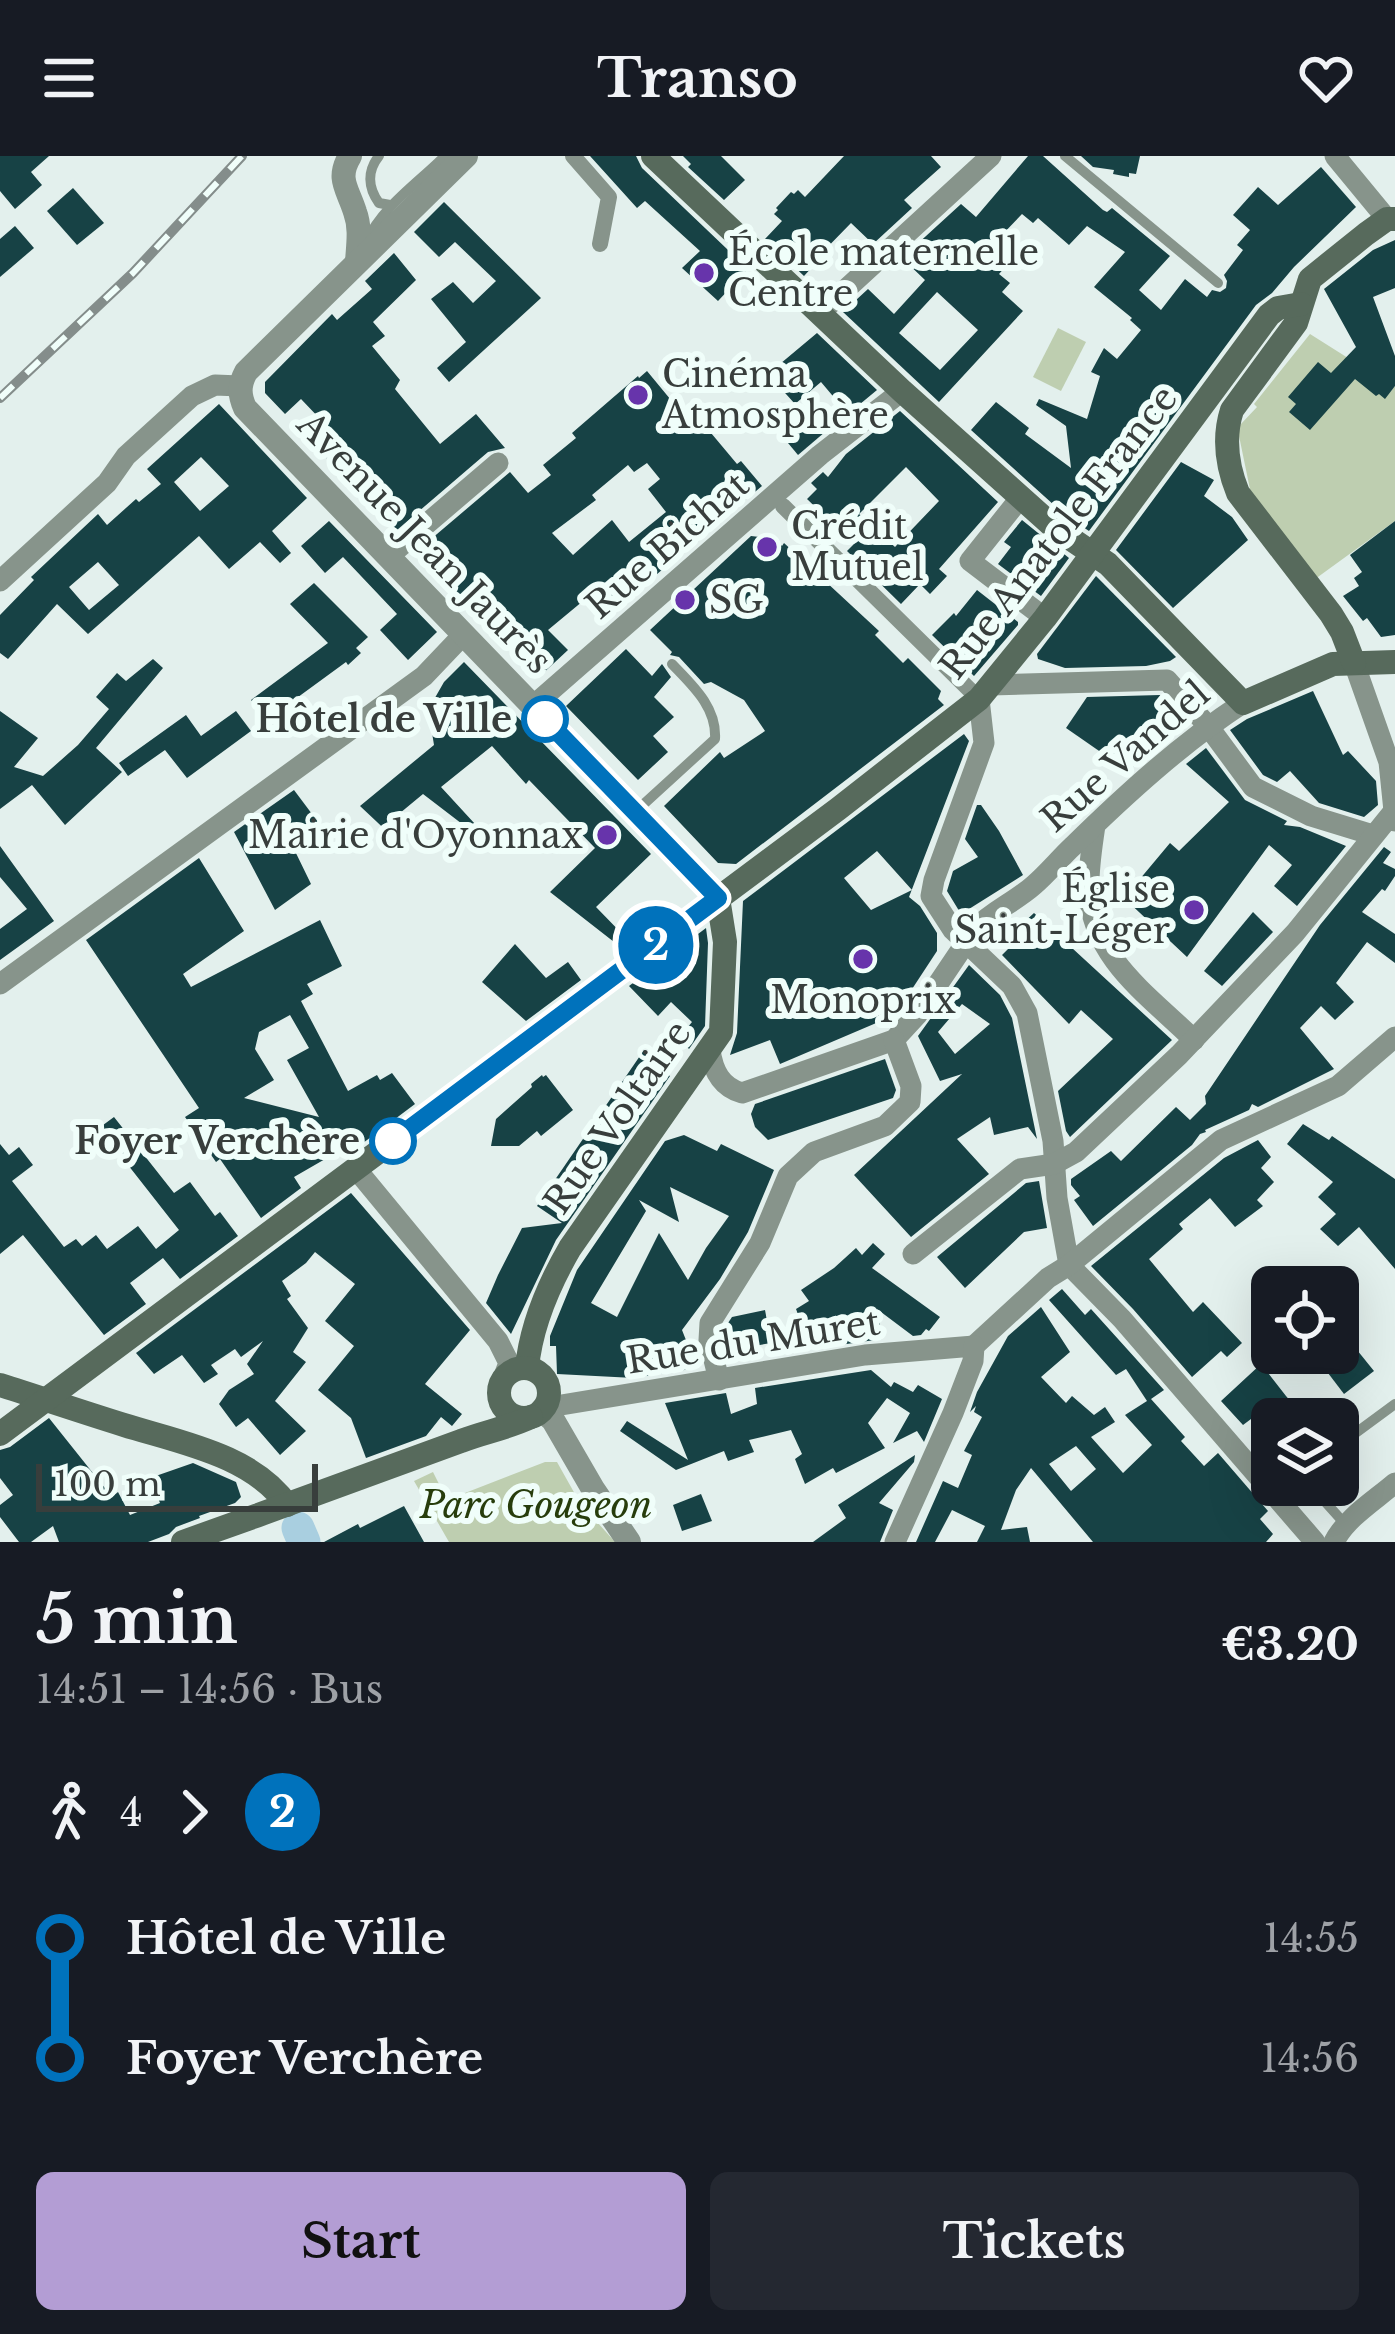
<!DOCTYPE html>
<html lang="en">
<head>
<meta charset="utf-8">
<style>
  :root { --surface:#171b24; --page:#242831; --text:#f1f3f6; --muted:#9ea1a6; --accent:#b39dd4 }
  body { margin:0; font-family:"Libre Baskerville",serif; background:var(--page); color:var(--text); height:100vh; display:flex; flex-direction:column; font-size:45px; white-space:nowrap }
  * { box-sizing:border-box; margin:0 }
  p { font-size:39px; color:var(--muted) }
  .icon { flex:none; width:66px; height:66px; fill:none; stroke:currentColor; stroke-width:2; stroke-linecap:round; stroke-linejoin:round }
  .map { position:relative; height:1386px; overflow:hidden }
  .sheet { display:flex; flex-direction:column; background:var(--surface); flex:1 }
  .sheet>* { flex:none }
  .badge { padding:0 24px; border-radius:39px; font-size:42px; line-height:78px }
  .fabs { position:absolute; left:1251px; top:1110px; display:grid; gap:24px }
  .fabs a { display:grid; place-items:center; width:108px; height:108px; border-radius:18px; background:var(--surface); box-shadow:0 12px 48px #0002; font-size:60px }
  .scale { position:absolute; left:36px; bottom:30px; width:282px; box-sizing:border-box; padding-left:12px; border:6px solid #383e3c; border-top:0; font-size:33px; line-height:42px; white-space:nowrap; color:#383e3c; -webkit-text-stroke:9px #f0fefa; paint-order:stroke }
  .map>.badge { position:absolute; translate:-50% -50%; box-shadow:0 0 0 6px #fff }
  .legs { display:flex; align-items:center; gap:18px; height:132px; padding:0 36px; font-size:39px }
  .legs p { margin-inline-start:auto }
  .summary { display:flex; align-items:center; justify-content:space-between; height:204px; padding:0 36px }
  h1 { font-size:66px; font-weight:800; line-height:90px }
  .primary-button { display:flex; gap:24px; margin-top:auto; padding:24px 36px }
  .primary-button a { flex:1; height:138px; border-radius:18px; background:var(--accent); color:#111; font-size:48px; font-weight:800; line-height:138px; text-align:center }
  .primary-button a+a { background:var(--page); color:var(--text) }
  ul { padding:0 36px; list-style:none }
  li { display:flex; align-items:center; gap:42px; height:120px; font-size:45px }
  li i { display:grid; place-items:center; width:18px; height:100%; margin:0 15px; background:currentColor }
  li i::after { content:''; width:30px; height:30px; margin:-15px; border:9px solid; border-radius:50%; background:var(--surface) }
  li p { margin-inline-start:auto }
  li:first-child i { background:linear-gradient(#0000 50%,currentColor 0) }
  li:last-child i { background:linear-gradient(currentColor 50%,#0000 0) }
  header { display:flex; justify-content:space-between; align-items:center; height:156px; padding:0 36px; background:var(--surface); font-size:54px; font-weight:800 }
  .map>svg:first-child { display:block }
  .green { fill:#beceb0 }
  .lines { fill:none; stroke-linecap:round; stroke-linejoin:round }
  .river { stroke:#a9cfe0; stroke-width:33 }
  .building { fill:#174245; fill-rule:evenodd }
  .service { stroke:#87948b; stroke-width:10 }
  .pedestrian { stroke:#87948b; stroke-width:16 }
  .minor { stroke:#87948b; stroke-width:21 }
  .tertiary { stroke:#87948b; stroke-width:24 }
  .secondary { stroke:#576a5c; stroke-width:24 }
  .rail-casing { stroke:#848d8b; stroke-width:10 }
  .rail { stroke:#f0fefa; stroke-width:6; stroke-dasharray:18; stroke-linecap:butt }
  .line-1-casing { stroke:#fff; stroke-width:27 }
  .line-1 { stroke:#0072bc; stroke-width:18 }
  .poi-dot { fill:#6734ab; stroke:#f0fefa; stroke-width:4.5 }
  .stop-1-dot { fill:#fff; stroke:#0072bc; stroke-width:6 }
  .labels { text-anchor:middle; stroke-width:12; stroke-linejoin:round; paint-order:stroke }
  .poi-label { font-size:36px; fill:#383e3c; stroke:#f0fefa; text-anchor:start }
  .street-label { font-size:36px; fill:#383e3c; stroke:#f0fefa }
  .stop-label { font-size:36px; font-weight:bold; fill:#383e3c; stroke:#f0fefa; text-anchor:end }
  .park-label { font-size:36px; font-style:italic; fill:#273d0c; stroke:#f0fefa }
</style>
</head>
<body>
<header><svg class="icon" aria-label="menu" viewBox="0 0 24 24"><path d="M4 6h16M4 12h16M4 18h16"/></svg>Transo<svg class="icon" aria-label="heart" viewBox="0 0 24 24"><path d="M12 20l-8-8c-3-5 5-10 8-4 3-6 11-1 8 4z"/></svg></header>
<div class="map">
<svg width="1395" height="1386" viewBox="0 0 1395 1386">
  <rect width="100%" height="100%" fill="#e3f0ed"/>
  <g class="green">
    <polygon points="1058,172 1086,186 1061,235 1033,221"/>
    <polygon points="1310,178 1348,202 1385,242 1395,230 1395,365 1311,426 1252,343 1238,275 1240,269 1257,251 1254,248"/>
    <polygon points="545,1306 557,1306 580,1347 615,1386 449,1386 414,1325 433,1316 447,1344"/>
  </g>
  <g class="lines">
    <polyline class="river" points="298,1372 304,1386"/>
  </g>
  <g class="building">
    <polygon points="0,0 49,0 31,16 42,29 15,53 0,35"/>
    <polygon points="590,0 636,0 642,12 748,113 718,145 682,112 700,95 645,45 637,52"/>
    <polygon points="683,0 721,0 745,24 724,44 688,11 691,8"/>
    <polygon points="844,0 931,0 941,11 904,44 912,52 873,88 851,67 814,105 816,107 804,120 765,83 782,65 774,58 778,54 776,52 791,36 794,38 798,34 805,41"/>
    <path d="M1028,0H1043L1103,54L1107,56L1112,52L1170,100L1139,134L1161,154L1185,123L1207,141L1212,134L1220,136L1226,132L1227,125L1224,119L1243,94L1237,89L1250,74L1233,59L1258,31L1278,49L1321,11L1356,51L1294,111L1272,137L1256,149L1089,375L1065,359L971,274L996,246L1029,272L1025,278L1071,312L1066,270L1036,249L1039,243L1087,263L1100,220L1091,216L1104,192L1117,203L1141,174L1130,164L1132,162L1094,131L1125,96L1087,70L1069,89L1038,62L1033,67L1022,58L1000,81L1008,108L999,118L1010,127L1002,136L1023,155L939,246L843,156L868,133L894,158L925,124L902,102L961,48L976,61ZM937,136L978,174L940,214L899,177Z"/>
    <polygon points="1081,0 1140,0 1136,18 1129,17 1129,21 1113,18 1114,14 1093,11"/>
    <polygon points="73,32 104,67 77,89 47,55"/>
    <polygon points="444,46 541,142 449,226 437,212 466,186 431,143 453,126 473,147 496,125 455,86 439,101 414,76"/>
    <polygon points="15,70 34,92 0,121 0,83"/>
    <polygon points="1395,84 1395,132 1373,141 1395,200 1395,230 1385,243 1379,238 1376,240 1355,223 1310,274 1289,256 1296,248 1288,241 1318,206 1331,217 1356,191 1324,133 1373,94"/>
    <polygon points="394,97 416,124 373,166 385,180 372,190 400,224 395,233 440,288 476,258 505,292 488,296 397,374 306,281 322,265 301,243 285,258 265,237 265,226 332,158 337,164 372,133 365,125"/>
    <polygon points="817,177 877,234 848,258 821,226 795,248 768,218"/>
    <path d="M647,215L699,278L706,271L737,308L741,305L762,330L607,460L589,440L548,474L568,494L539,521L417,395L510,316L528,337L551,319L543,309L576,282L572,277L638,220L639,222ZM647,307L660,323L648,333L666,356L629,386L612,364L573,399L552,377L596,344L592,339L628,309L634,316Z"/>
    <path d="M219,248L307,342L272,375L291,397L280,407L260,386L229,413L199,380L88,478L57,448L8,503L0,497V459L34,424L31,421L98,358L107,369L136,343L139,346L161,328L147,313ZM201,301L229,330L200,355L174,326ZM98,406L119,429L89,454L69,431Z"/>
    <polygon points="806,254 825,276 798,299 778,275"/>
    <polygon points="900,255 998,346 939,413 947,420 930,438 920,428 901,448 847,395 872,370 895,391 939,345 906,311 859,358 866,364 835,370 807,343 817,333 811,327 823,316 828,321 846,298"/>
    <polygon points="1181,306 1214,324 1204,340 1232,361 1248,384 1173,452 1116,394"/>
    <polygon points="1022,364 1069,402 1041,440 998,408 1011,391 1004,386"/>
    <polygon points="329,365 437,476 408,504 380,474 397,458 343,401 325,417 301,390"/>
    <polygon points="1395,365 1395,479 1381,481 1367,462 1363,465 1343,440 1359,430 1354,422 1362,416 1350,399"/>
    <polygon points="751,380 769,382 772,380 782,390 784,387 879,475 875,479 903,507 908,502 941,535 938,543 944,549 736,708 718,707 664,650 720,596 724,602 765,575 744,544 711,526 704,528 679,501 670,499 672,496 650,474"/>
    <polygon points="1096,420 1097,421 1176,501 1170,505 1146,510 1065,512 1038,503 1037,498"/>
    <polygon points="314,427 368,481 356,492 361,497 348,509 346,506 268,563 251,544 328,487 290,448"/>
    <polygon points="977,434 1018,466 1018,469 974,520 932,479 954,457 956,460"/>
    <polygon points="626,493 652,520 662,508 671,521 654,541 674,561 653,580 668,596 638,624 566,550"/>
    <polygon points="153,503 163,512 96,592 122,616 65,669 32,629 0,653 0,555 38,582 14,611 43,620 78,589 109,553 96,541 117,517 126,525"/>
    <polygon points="464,506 651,698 596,751 631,787 623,793 550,736 595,692 529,624 526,628 492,590 441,631 475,668 470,674 423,638 394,662 405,673 394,682 360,650 434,589 429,558 432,547 444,526"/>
    <polygon points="1313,535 1343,599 1348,595 1376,625 1378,649 1364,661 1319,647 1290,615 1277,626 1263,619 1230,574 1247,563"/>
    <polygon points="1160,539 1184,566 1128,615 1066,572 1087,541"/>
    <polygon points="236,555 251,575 187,622 165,594 128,620 119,607 186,559 201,580"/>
    <path d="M964,578L969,585L909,741L920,750L937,777V795L895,859L780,908L770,884L730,899L737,877L743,745ZM877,695L912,734L871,754L844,722Z"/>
    <polygon points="1206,592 1245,644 1287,665 1284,669 1300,671 1346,690 1297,750 1274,730 1292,709 1269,689 1187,801 1124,742 1170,687 1179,695 1229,646 1186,608"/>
    <polygon points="294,634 321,670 293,691 311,728 275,754 234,676"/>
    <polygon points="977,649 981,649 999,675 1023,719 961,758 947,735 953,715 978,701 965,683"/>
    <polygon points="0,690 54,765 0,804 0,773 27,753 0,721"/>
    <polygon points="1384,691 1391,696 1383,707 1395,713 1395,720 1385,735 1382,733 1362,756 1395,778 1395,807 1367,786 1336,827 1354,846 1335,864 1321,850 1300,872 1334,913 1258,951 1252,948 1249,954 1205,974 1206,976 1200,978 1192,989 1093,1070 1074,1044 1080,1040 1071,1029 1071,1023 1111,995 1121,1005 1176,951 1190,964 1206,948 1205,940 1320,769"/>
    <path d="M199,702L244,775L183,818L191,831L320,764L342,810L307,828L313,838L301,845L322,885L348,935L377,919L380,924L392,917L415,948L343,1002L339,995L294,1021L301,1032L261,1062L220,1003L216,1006L185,961L199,952L86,784ZM290,859L309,892L287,904L319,961L244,942L274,924L255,893L259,876Z"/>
    <polygon points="1253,756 1273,776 1222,830 1204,815"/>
    <polygon points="1034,757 1172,884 1070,981 1066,975 1058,935 1113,883 1081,854 1069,868 1002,799 1011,790 1009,780"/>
    <polygon points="706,772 708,787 705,870 689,893 679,882 692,866 671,846 658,860 629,830"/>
    <polygon points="515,788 546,822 568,806 581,824 526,865 482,826"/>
    <path d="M969,809L1000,839L1012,862L1037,983L1028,971L994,979L990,961L957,983L989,1018L911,1081L854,1019L962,918L940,925L918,880ZM962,848L990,868L955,898L938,876Z"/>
    <polygon points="644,894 659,907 656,910 670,920 556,1084 511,1178 486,1147 498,1119 522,1072 562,1067 537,1050"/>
    <polygon points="885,903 896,934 893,942 768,984 755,971 751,958 755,948"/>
    <polygon points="542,919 543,921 546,919 573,954 541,980 537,975 519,990 491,990 496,963 532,931 531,928"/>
    <polygon points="114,961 174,1037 190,1026 215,1060 220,1056 238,1080 180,1123 163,1102 130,1127 146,1148 104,1179 23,1079 0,1098 0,988 9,999 19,991 33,1009 12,1025 64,1091 76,1083 82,1090 96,1079 107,1093 138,1070 156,1093 179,1074 99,972"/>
    <polygon points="1303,968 1329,984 1332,980 1395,1023 1395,1113 1359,1071 1338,1090 1320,1073 1336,1058 1318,1041 1333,1026 1287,988"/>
    <path d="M684,979L717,995L721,988L774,1014L748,1076L720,1123L682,1174L697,1212L634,1222L557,1218L556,1190H550V1180L577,1114L665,985ZM670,1031L729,1060L706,1092L688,1124L659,1077L617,1161L591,1147L646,1055L639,1044L679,1066Z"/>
    <polygon points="1258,984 1271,1001 1261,1012 1274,1026 1257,1044 1263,1050 1235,1071 1210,1042 1179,1068 1183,1073 1149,1103 1193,1156 1203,1146 1242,1187 1227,1201 1221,1195 1192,1221 1133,1153 1091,1110 1224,1002"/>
    <polygon points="1039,1025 1047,1072 1024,1076 965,1132 937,1101 1026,1027"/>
    <polygon points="351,1037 470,1174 425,1228 462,1258 452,1270 441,1261 426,1280 366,1302 351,1262 318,1234 354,1190 325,1165 355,1128 315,1096 306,1107 282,1125 291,1140 287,1143 308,1172 293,1196 306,1206 275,1245 306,1275 280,1299 248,1262 236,1271 219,1248 229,1234 254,1218 247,1208 263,1185 241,1201 235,1193 211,1209 218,1218 204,1227 182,1199 154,1218 136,1197"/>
    <polygon points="873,1087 885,1098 872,1112 940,1161 929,1175 926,1173 921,1179 913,1180 877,1153 882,1183 811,1193 796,1153 809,1145 801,1134 834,1112 856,1092 862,1099"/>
    <path d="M1062,1133L1085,1159L1091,1153L1164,1234L1151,1243L1185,1281L1181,1285L1204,1310L1218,1297L1268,1355L1260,1363L1273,1378L1266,1386H1093L1031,1312L1016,1334L1001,1374L1027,1371L1030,1386H977L985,1370L952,1354L935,1386H916L943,1325L958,1332L972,1299L964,1295L982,1261L974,1256L976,1250L970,1256L977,1236L1008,1180L1041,1151L1070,1196L1041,1221L1066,1247L1072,1240L1094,1259L1105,1251L1115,1266L1091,1281L1123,1317L1152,1289L1125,1259L1147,1245L1126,1213L1116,1219L1049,1144ZM1076,1290L1096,1313L1071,1335L1049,1308Z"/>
    <polygon points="765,1154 771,1187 732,1194 728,1167 732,1161"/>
    <polygon points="1357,1194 1374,1215 1344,1238 1328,1217"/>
    <polygon points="1261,1208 1286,1240 1306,1263 1251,1263 1243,1269 1221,1245"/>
    <polygon points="871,1214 891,1231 894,1226 913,1236 918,1229 942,1243 924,1286 917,1275 893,1287 910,1257 887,1242 868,1267 885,1292 836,1317 833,1312 805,1328 795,1303 802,1298 791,1274 749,1284 754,1296 728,1305 724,1295 676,1314 620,1275 627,1265 688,1304 665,1247 726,1237 731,1258 757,1248 755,1232"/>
    <polygon points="49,1262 112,1341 118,1336 130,1359 160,1347 150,1322 193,1307 236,1326 241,1341 235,1347 199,1360 200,1362 176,1371 169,1378 148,1386 59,1386 53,1370 31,1386 19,1386 0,1361 0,1349 13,1339 0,1322 0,1294 10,1291"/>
    <polygon points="915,1299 914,1306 879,1347 893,1354 880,1386 813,1386 846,1362 838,1349"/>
    <polygon points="701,1338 712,1365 682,1375 673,1349"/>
    <polygon points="404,1350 424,1386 324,1386 358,1368 360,1372"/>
  </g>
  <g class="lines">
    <g class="service">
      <path d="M379,0C367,15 368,32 379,47L390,49"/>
      <polyline points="1065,0 1218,127"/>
      <path d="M366,86C383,50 417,28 445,0"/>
      <path d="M635,656L715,583C717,551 692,529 672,508"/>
      <polyline points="1338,1290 1395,1248"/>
      <polyline points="1310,1329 1346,1369"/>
    </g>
    <g class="pedestrian">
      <polyline points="573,0 609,41 600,88"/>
      <polyline points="783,350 979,543"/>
    </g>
    <g class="minor">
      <polyline points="1335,0 1387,63"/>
      <polyline points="820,157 991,0"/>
      <polyline points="1021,341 970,405 1045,462"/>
      <polyline points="389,400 498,307"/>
      <polyline points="0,425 107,327 126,300 192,240 215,229 240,230"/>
      <polyline points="1354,507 1389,606 1395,665"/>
      <polyline points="991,529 1167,524 1208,570 1253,631 1311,660 1373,679"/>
      <polyline points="979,543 984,587 934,724 931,740 953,774 1012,830 1027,857 1053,985 1057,1042 1069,1109"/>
      <polyline points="533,550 820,299 902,235"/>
      <path d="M1095,669C1092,691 1088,713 1089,735C1092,803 1150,840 1194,884"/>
      <polyline points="0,828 424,520 463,479"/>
      <path d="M710,894C713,915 721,931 742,937L894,884L917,859L975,773C992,755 1015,746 1034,729C1048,717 1060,702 1073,690C1126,638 1182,587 1243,547"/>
      <polyline points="356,1013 498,1185 509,1207 502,1225"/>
      <polyline points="913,1098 1020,1013 1054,1008 1076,996 1179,899 1295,777 1393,656"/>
      <polyline points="1069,1109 1122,1163 1315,1386"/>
      <polyline points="974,1190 1048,1122 1069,1109 1221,984 1338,930 1395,881"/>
      <polyline points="719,1224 709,1184 710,1167 760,1087 788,1020 814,996 885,970 910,946 911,930 894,884"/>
      <polyline points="543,1252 865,1199 974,1190"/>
      <polyline points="895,1386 953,1257 973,1205 974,1190"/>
      <path d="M1334,1386C1346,1362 1374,1345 1395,1327"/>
    </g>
    <g class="tertiary">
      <path d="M350,0C336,23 348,33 355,56C361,72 358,89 357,106"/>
      <path d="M466,0L246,216C239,229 239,239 245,252L718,742"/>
      <polyline points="542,1254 553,1264 593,1333 629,1386"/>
    </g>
    <g class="secondary">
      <polyline points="653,0 902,235 1055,372 1108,408 1243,547 1333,508 1395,506"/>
      <path d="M1354,507L1342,476L1331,458L1238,337C1227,310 1223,282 1232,254L1296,167L1310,123L1366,78L1387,63H1395"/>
      <path d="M527,1212C531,1169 548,1130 570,1092L721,876L725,786L718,742"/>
      <circle cx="524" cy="1237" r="25"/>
      <path d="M0,1229C41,1242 82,1256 124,1269C178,1286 253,1299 287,1349"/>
      <polyline points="0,1278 838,653 979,543 1045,462 1269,159 1278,152 1301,148"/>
      <path d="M183,1386C276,1353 369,1319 461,1285C484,1276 508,1272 531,1261"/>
    </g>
    <g class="rail-casing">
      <polyline id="rail" points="0,242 133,117 242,0"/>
    </g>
    <use href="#rail" class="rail"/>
  </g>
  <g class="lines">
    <g class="line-1-casing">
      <polyline id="line-1" points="393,985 718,742 545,563"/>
    </g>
    <use href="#line-1" class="line-1"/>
  </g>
  <g class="poi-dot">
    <circle cx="704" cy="117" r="12"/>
    <circle cx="638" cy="239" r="12"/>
    <circle cx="767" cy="391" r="12"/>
    <circle cx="685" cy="444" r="12"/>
    <circle cx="607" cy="679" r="12"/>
    <circle cx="1194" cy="754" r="12"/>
    <circle cx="863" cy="803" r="12"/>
  </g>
  <g class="stop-1-dot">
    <circle cx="545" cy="563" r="21"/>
    <circle cx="393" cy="985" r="21"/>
  </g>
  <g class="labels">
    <g class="poi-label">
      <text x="728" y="109">École maternelle<tspan x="728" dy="41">Centre</tspan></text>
      <text x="662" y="231">Cinéma<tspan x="662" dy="41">Atmosphère</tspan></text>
      <text x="791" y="383">Crédit<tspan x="791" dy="41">Mutuel</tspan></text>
      <text x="709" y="457">SG</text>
      <text x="583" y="692" text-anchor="end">Mairie d'Oyonnax</text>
      <text x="1170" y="746" text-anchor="end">Église<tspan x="1170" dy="41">Saint-Léger</tspan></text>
      <text x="863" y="857" text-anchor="middle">Monoprix</text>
    </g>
    <g class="street-label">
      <text transform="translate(1058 376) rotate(-52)" y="13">Rue Anatole France</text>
      <text transform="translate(425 386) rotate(46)" y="13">Avenue Jean Jaurès</text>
      <text transform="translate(667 389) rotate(-41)" y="13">Rue Bichat</text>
      <text transform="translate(1125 600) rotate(-41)" y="13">Rue Vandel</text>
      <text transform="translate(617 961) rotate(-55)" y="13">Rue Voltaire</text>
      <text transform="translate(753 1185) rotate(-9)" y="13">Rue du Muret</text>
    </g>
    <g class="stop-label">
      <text x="512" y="576">Hôtel de Ville</text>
      <text x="360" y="998">Foyer Verchère</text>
    </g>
    <g class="park-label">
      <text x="536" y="1362">Parc Gougeon</text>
    </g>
  </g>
</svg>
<div class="fabs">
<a><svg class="icon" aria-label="locate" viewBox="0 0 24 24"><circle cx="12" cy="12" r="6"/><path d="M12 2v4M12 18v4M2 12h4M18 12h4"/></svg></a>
<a><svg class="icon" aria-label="layers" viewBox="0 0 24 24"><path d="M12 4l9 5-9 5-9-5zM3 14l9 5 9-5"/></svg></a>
</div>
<div class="scale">100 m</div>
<b class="badge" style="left:656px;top:789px;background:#0072bc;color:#fff">2</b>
</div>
<section class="sheet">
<div class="summary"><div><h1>5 min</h1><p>14:51 – 14:56 · Bus</p></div><b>€3.20</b></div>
<div class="legs"><svg class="icon" aria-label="walk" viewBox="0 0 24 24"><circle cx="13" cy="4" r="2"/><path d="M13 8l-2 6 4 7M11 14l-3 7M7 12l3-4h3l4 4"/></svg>4<svg class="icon" aria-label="forward" viewBox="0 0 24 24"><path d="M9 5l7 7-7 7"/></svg><b class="badge" style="background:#0072bc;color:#fff">2</b></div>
<ul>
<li><i style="color:#0072bc"></i><b>Hôtel de Ville</b><p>14:55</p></li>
<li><i style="color:#0072bc"></i><b>Foyer Verchère</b><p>14:56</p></li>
</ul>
<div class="primary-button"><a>Start</a><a>Tickets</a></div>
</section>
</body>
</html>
